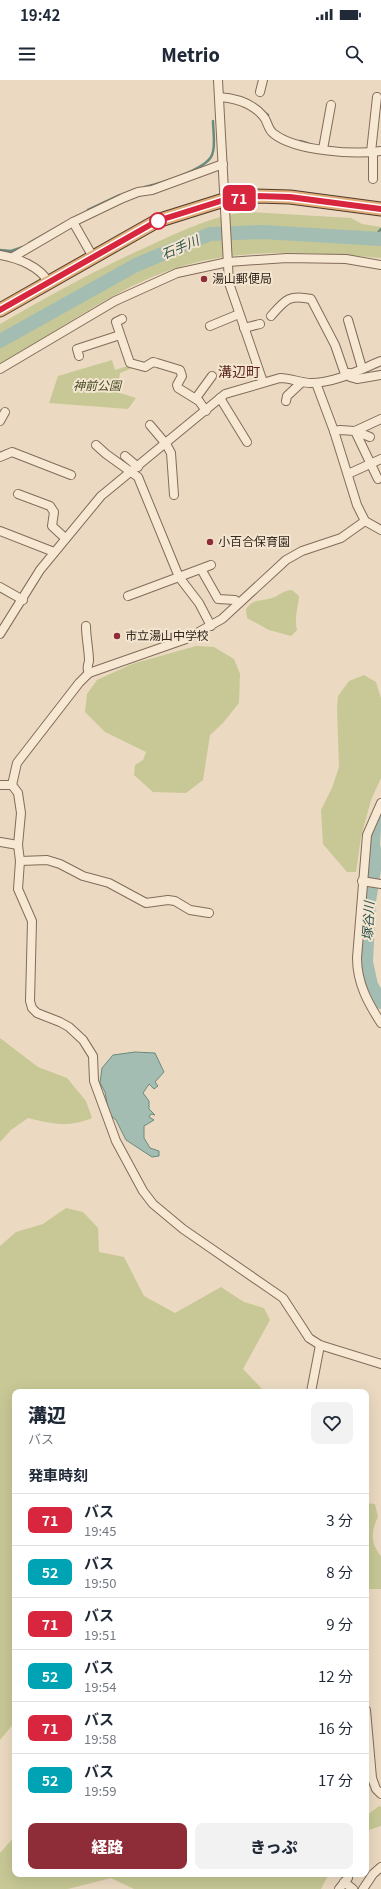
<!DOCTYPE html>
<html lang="ja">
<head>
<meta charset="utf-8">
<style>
  :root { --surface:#fff; --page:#f2f2f3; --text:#1f2937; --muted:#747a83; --line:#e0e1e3; --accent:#8e2d38 }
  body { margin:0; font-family:Georgia,"Noto Sans JP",serif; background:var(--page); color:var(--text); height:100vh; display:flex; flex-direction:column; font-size:15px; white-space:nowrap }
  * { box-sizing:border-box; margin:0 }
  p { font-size:13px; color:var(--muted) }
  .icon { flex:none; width:22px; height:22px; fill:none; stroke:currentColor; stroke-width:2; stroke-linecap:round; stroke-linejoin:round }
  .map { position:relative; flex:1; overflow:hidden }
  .details { position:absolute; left:12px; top:1309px; width:357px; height:488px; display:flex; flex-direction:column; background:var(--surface); border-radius:8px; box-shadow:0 4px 16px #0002 }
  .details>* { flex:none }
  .badge { padding:0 8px; border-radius:6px; font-size:14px; line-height:26px }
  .map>.badge { position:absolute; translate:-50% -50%; box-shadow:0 0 0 2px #fff }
  h2 { padding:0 16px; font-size:15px; line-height:36px }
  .round { display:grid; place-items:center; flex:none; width:42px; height:42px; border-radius:8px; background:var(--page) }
  .headline { display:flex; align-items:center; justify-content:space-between; height:68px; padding:0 16px }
  h1 { font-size:19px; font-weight:800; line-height:30px }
  .cta { display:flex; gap:8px; margin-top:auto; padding:8px 16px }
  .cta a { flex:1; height:46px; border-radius:8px; background:var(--accent); color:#fff; font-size:16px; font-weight:800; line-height:46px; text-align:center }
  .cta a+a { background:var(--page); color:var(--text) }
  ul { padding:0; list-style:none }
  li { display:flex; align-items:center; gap:12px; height:52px; padding:0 16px; border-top:1px solid var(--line) }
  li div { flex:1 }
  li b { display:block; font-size:15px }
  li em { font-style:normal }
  li .badge { min-width:44px; font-weight:700; text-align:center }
  .status { display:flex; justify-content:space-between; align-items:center; height:28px; padding:0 20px; background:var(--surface); direction:ltr }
  .status svg { height:11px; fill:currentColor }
  header { display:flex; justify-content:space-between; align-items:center; height:52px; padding:0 16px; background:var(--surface); font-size:18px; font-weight:800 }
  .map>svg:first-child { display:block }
  .green { fill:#c7c895 }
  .water { fill:#a3bdb3; stroke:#6b8a7f }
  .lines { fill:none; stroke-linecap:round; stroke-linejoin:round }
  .stream { stroke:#6b8a7f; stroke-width:2.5 }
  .river { stroke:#a3bdb3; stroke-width:14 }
  .minor-casing { stroke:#836b5a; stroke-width:10 }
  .trunk-casing { stroke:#503a2e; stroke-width:15 }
  .minor { stroke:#f6e8d3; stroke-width:8 }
  .trunk { stroke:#e1ae78; stroke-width:13 }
  .line-casing { stroke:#fff; stroke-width:9 }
  .line { stroke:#d7263d; stroke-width:6 }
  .stop-dot { fill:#fff; stroke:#d7263d; stroke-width:2 }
  .poi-dot { fill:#8e2d38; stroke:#f3e5d0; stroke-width:1.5 }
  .labels { text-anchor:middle; stroke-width:4; stroke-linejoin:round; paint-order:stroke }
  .poi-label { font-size:12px; fill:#33261d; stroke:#f3e5d0; text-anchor:start }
  .park-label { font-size:12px; font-style:italic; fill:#484e25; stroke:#f3e5d0 }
  .water-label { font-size:13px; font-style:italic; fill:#2d524c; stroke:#f3e5d0 }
  .quarter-label { font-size:14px; fill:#5d261f; stroke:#f3e5d0 }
</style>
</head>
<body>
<div class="status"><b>19:42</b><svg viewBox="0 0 49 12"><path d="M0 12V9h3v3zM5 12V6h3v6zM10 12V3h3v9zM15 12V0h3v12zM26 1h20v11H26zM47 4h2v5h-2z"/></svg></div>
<header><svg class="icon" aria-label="menu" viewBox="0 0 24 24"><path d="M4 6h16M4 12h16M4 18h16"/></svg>Metrio<svg class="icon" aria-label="search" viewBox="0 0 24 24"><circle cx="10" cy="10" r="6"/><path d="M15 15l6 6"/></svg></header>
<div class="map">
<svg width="381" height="1809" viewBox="0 0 381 1809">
  <rect width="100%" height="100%" fill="#ebdac1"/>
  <g class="green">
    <path d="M248,132L351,138L362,144L381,147V178C313,172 242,167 176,188C112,209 58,252 0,284V244C50,215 101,187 153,164C184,150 214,135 248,132Z"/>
    <polygon points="112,280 115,290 131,285 135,287 120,293 117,312 136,318 128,329 49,323 58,296"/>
    <path d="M292,510L299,516C298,529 294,538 297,550L291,556L269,550L247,538L246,529C253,519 261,521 272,518C280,516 280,511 292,510Z"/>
    <polygon points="196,566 214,567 234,579 240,594 239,623 223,643 210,655 203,700 186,713 153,712 134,695 135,685 143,680 146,672 105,652 85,632 87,614 97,600 132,584"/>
    <polygon points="364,595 376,602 381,618 381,698 371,720 361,757 356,792 347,792 323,764 321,730 332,708 339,687 337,628 338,616 349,601"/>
    <path d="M0,958L38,987L67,998L86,1021L92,1038C68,1048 52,1044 28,1038L11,1050L0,1062Z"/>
    <polygon points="66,1128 83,1132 98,1148 99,1172 124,1177 144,1216 175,1233 221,1207 244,1222 264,1228 270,1240 243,1289 265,1312 15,1312 15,1642 0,1660 0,1166 16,1152 43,1144"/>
    <path d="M366,1423L375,1424L378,1437C371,1451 370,1463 381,1476V1509H366Z"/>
    <polygon points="379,1726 381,1727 381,1746 366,1751 366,1736"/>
    <polygon points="15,1756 15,1794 329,1794 321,1809 134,1809 111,1798 68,1809 0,1809 0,1773"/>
  </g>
  <polygon class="water" points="135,972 155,973 164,992 155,1002 158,1006 154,1009 149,1004 143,1013 149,1021 149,1029 155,1035 151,1034 149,1037 154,1040 144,1046 144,1058 150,1068 159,1071 159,1076 152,1077 126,1060 116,1040 109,1034 105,1012 100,1003 102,988 113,975"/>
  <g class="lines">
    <g class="stream">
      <polyline points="261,30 268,35"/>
      <polyline points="300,61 307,63"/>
      <path d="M145,107C161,103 206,90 212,75C216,66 213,51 213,41"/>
      <polyline points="88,130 120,115"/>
      <polyline points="374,157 381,149"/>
      <polyline points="29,163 66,142"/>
      <polyline points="0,170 11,171 23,167"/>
    </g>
    <g class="river">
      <polyline points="0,261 136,185 210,154 262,152 381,159"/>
      <polyline points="381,734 374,748 373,765 376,778 369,821 366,882 371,905 381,922"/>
    </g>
    <g class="minor-casing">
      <g id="minor">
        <polyline points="218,0 229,203 263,302"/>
        <polyline points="260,12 263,0"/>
        <path d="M219,17C234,18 252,23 263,36C268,41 267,49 274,54C296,71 354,75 381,71"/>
        <polyline points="323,69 331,25"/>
        <polyline points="371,72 377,17"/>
        <polyline points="373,72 373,99"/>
        <polyline points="73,142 93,177"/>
        <path d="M0,175C17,178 40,186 49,203"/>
        <polyline points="13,177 73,142 123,118 138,112 152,110 223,84"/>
        <path d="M271,236C285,220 289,214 311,219L335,265L345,294"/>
        <polyline points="122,239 116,242 130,283 145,287 153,282 157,283 180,290 182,296 177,305 178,308 199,321 206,331"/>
        <polyline points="348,240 362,288"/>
        <polyline points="210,246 239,234"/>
        <polyline points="244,248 260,244"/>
        <polyline points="79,276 77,269 120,255"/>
        <polyline points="0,289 115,221 177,193 228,182 287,178 346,179 381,185"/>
        <polyline points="349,293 350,297 357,299 381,295"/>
        <polyline points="316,303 334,351 357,425 365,441 381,450"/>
        <polyline points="196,318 212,296"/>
        <polyline points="220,318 247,362"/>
        <polyline points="286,321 287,316 302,302"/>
        <polyline points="0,341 5,332"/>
        <polyline points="150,345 166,364 171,373 174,415"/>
        <polyline points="334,351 340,350 355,351 378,399"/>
        <polyline points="355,351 381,339"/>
        <polyline points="355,351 370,357"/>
        <polyline points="96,365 106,374 138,397 179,497 199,523 211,546"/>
        <polyline points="125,376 138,387"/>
        <polyline points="0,377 12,372 71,395"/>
        <polyline points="348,394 381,379"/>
        <polyline points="18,414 50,426 54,432 52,446 65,458"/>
        <polyline points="365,441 341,458 302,471 286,480 222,539 186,559 89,593 79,603 17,683 12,705 18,713 21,733 18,765 20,781 18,809 32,841 30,921 32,928 37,933 60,942 69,947 83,960 93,976 94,1001 116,1061 143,1111 153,1124 183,1149 283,1218 309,1258 320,1265 381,1284"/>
        <polyline points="0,451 54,472"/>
        <polyline points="201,489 218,519 235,520 239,523"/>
        <polyline points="0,507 23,520"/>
        <polyline points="128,516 211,485"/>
        <path d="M86,546C86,558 89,570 89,581C88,586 86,588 89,593"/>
        <path d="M0,554L40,490L101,416L225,314L280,298C291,298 300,303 311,303C335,303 359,290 381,281"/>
        <polyline points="0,705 12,705"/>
        <path d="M381,723L367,755L357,878C357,903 368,923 381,943"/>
        <polyline points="0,762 18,765"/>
        <polyline points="20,781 47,780 60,784 83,796 109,803 146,823 168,820 175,821 190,830 209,833"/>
        <polyline points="362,801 381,804"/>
        <polyline points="311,1312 320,1265"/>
        <polyline points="366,1630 372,1698 376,1709 381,1714"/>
        <polyline points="344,1802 353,1809"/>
        <polyline points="339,1809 348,1798 348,1794"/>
        <polyline points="363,1809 373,1794 381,1787"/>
      </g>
    </g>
    <g class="trunk-casing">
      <polyline id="trunk" points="0,230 157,141 224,120 256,116 290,117 381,129"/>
    </g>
    <use href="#minor" class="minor"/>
    <use href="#trunk" class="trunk"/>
  </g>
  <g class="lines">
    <g class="line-casing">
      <polyline id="line" points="0,230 157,141 224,120 256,116 290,117 381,129"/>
    </g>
    <use href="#line" class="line"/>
  </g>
  <circle class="stop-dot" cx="158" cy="141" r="8"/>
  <g class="poi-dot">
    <circle cx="204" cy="199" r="4"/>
    <circle cx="210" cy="462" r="4"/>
    <circle cx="117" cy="556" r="4"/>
  </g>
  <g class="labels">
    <g class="poi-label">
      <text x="212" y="203">湯山郵便局</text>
      <text x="218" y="466">小百合保育園</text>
      <text x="125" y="560">市立湯山中学校</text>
    </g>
    <g class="park-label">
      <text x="97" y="310">神前公園</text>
    </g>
    <g class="water-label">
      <text transform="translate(180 167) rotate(-23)" y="5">石手川</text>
      <text transform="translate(368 841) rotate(-87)" y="5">塚谷川</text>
    </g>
    <g class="quarter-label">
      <text x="239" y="297">溝辺町</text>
    </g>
  </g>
</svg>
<b class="badge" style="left:239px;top:118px;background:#d7263d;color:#fff">71</b>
<section class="details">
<div class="headline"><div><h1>溝辺</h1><p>バス</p></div><a class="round"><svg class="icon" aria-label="heart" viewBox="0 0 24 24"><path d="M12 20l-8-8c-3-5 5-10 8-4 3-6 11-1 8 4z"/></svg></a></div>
<h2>発車時刻</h2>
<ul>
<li><span class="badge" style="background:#d7263d;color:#fff">71</span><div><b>バス</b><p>19:45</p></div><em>3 分</em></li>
<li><span class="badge" style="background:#00a3b4;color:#fff">52</span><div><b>バス</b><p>19:50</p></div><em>8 分</em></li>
<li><span class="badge" style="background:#d7263d;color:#fff">71</span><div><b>バス</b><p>19:51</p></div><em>9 分</em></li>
<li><span class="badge" style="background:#00a3b4;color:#fff">52</span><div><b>バス</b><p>19:54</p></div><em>12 分</em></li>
<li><span class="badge" style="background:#d7263d;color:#fff">71</span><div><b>バス</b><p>19:58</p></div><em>16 分</em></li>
<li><span class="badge" style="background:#00a3b4;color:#fff">52</span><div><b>バス</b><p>19:59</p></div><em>17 分</em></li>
</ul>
<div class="cta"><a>経路</a><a>きっぷ</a></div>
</section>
</div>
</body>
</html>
